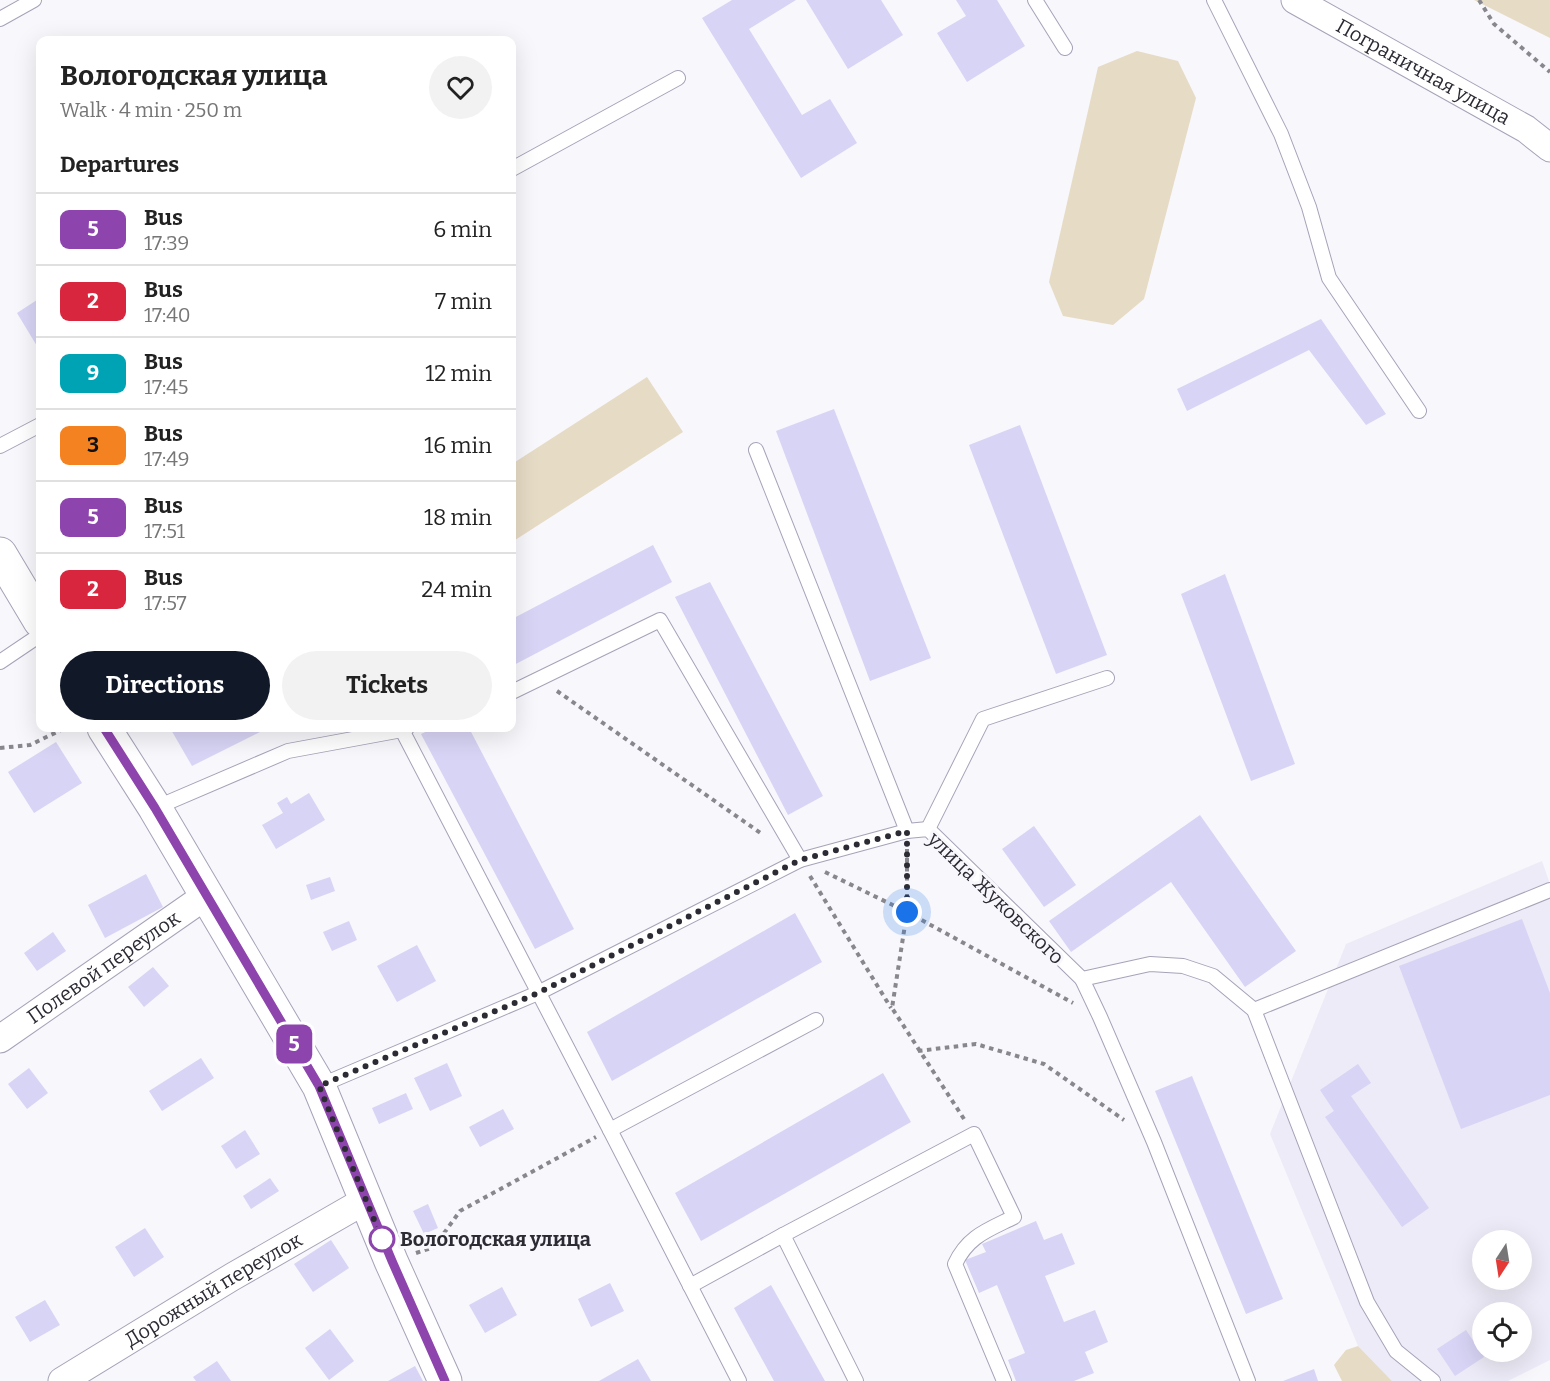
<!DOCTYPE html>
<html lang="en">
<head>
<meta charset="utf-8">
<style>
  :root { --surface:#fff; --page:#f2f2f2; --text:#222; --muted:#767676; --line:#e0e0e0; --accent:#111827 }
  body { margin:0; font-family:Bitter,serif; background:var(--page); color:var(--text); height:100vh; display:flex; flex-direction:column; font-size:22px; white-space:nowrap }
  * { box-sizing:border-box; margin:0 }
  p { font-size:20px; color:var(--muted) }
  .icon { flex:none; width:33px; height:33px; fill:none; stroke:currentColor; stroke-width:2; stroke-linecap:round; stroke-linejoin:round }
  .map { position:relative; flex:1; overflow:hidden }
  .panel { position:absolute; left:36px; top:36px; width:480px; height:696px; display:flex; flex-direction:column; background:var(--surface); border-radius:12px; box-shadow:0 6px 24px #0002 }
  .panel>* { flex:none }
  .badge { padding:0 12px; border-radius:9px; font-size:21px; line-height:39px }
  .needle { width:39px; rotate:192deg }
  .tools { position:absolute; left:1472px; top:1230px; display:grid; gap:12px }
  .tools a { display:grid; place-items:center; width:60px; height:60px; border-radius:50%; background:var(--surface); box-shadow:0 6px 24px #0002; font-size:30px }
  .you { position:absolute; width:30px; height:30px; margin:-15px; border:4px solid #fff; border-radius:50%; background:#1a73e8; box-shadow:0 0 0 9px #1a73e833 }
  .map>.badge { position:absolute; translate:-50% -50%; box-shadow:0 0 0 3px #fff }
  h2 { padding:0 24px; font-size:22px; line-height:54px }
  .round { display:grid; place-items:center; flex:none; width:63px; height:63px; border-radius:32px; background:var(--page) }
  .headline { display:flex; align-items:center; justify-content:space-between; height:102px; padding:0 24px }
  h1 { font-size:28px; font-weight:700; line-height:45px }
  .cta { display:flex; gap:12px; margin-top:auto; padding:12px 24px }
  .cta a { flex:1; height:69px; border-radius:36px; background:var(--accent); color:#fff; font-size:24px; font-weight:700; line-height:69px; text-align:center }
  .cta a+a { background:var(--page); color:var(--text) }
  ul { padding:0; list-style:none }
  li { display:flex; align-items:center; gap:18px; height:72px; padding:0 24px; border-top:2px solid var(--line) }
  li div { flex:1 }
  li b { display:block; font-size:22px }
  li em { font-style:normal }
  li .badge { min-width:66px; font-weight:700; text-align:center }
  .map>svg:first-child { display:block }
  .built { fill:#edebf7; fill-rule:evenodd }
  .green { fill:#e6dbc5 }
  .building { fill:#d8d4f5 }
  .lines { fill:none; stroke-linecap:round; stroke-linejoin:round }
  .service-casing { stroke:#a6a3b8; stroke-width:16 }
  .minor-casing { stroke:#a6a3b8; stroke-width:29 }
  .secondary-casing { stroke:#a6a3b8; stroke-width:35 }
  .path { stroke:#88878e; stroke-width:4; stroke-dasharray:4.5 4.5; stroke-linecap:butt }
  .service { stroke:#fff; stroke-width:14 }
  .minor { stroke:#fff; stroke-width:27 }
  .secondary { stroke:#fff; stroke-width:33 }
  .line-casing { stroke:#fff; stroke-width:14 }
  .line { stroke:#8e44ad; stroke-width:9 }
  .walk { stroke:#2c2b33; stroke-width:6; stroke-dasharray:0 10.8 }
  .stop-dot { fill:#fff; stroke:#8e44ad; stroke-width:3 }
  .labels { text-anchor:middle; stroke-width:6; stroke-linejoin:round; paint-order:stroke }
  .street-label { font-size:20px; fill:#2c2b33; stroke:#f8f7fc }
  .stop-label { font-size:20px; font-weight:bold; fill:#2c2b33; stroke:#f8f7fc; text-anchor:start }
</style>
</head>
<body>
<div class="map">
<svg width="1550" height="1381" viewBox="0 0 1550 1381">
  <rect width="100%" height="100%" fill="#f8f7fc"/>
  <path class="built" d="M1542,861L1550,884V1360L1508,1381H1392L1358,1346L1270,1134L1346,944ZM1482,1240H1521V1280H1482ZM1482,1312H1521V1352H1482Z"/>
  <g class="green">
    <polygon points="1474,0 1550,0 1550,38"/>
    <polygon points="1137,51 1178,61 1196,98 1144,299 1113,325 1063,316 1049,282 1098,67"/>
    <polygon points="647,377 683,432 512,542 512,464"/>
    <polygon points="1358,1346 1392,1381 1342,1381 1334,1365 1346,1350"/>
  </g>
  <g class="building">
    <polygon points="732,0 796,0 749,29 802,115 830,99 857,143 801,178 702,18"/>
    <polygon points="806,0 881,0 903,35 848,69"/>
    <polygon points="956,0 997,0 1025,46 967,82 937,33 966,16"/>
    <polygon points="40,298 40,351 17,313"/>
    <polygon points="1321,319 1386,414 1366,425 1309,350 1187,411 1177,389"/>
    <polygon points="834,409 931,658 870,681 776,431"/>
    <polygon points="1020,425 1107,655 1056,674 969,445"/>
    <polygon points="653,545 672,582 512,666 512,619"/>
    <polygon points="1225,574 1295,764 1251,781 1181,594"/>
    <polygon points="710,582 823,796 788,815 675,597"/>
    <polygon points="170,728 268,728 192,766"/>
    <polygon points="434,728 469,728 574,929 535,949 421,734"/>
    <polygon points="56,742 82,783 34,813 8,772"/>
    <polygon points="309,793 325,820 276,849 262,825 283,813 277,803 287,797 291,804"/>
    <polygon points="1200,815 1296,951 1245,987 1171,882 1071,952 1049,921"/>
    <polygon points="1034,826 1076,885 1044,907 1002,849"/>
    <polygon points="146,874 163,907 105,938 88,905"/>
    <polygon points="330,877 335,891 311,900 306,885"/>
    <polygon points="795,913 822,962 612,1081 587,1032"/>
    <polygon points="1522,919 1550,993 1550,1095 1461,1129 1399,966"/>
    <polygon points="349,921 357,940 332,951 323,932"/>
    <polygon points="53,932 66,951 37,971 24,953"/>
    <polygon points="417,945 436,981 397,1002 377,966"/>
    <polygon points="153,967 169,986 144,1007 128,987"/>
    <polygon points="201,1058 214,1078 162,1111 149,1091"/>
    <polygon points="447,1063 462,1096 430,1111 414,1078"/>
    <polygon points="1358,1064 1371,1083 1351,1096 1429,1208 1402,1227 1325,1117 1334,1111 1320,1090"/>
    <polygon points="29,1068 48,1093 27,1109 8,1084"/>
    <polygon points="883,1073 911,1122 701,1241 675,1193"/>
    <polygon points="1192,1076 1283,1299 1246,1314 1155,1091"/>
    <polygon points="406,1093 413,1109 379,1124 372,1108"/>
    <polygon points="503,1109 514,1129 480,1147 469,1127"/>
    <polygon points="245,1130 260,1154 236,1169 221,1146"/>
    <polygon points="270,1178 279,1191 251,1209 243,1196"/>
    <polygon points="428,1204 438,1228 424,1234 413,1211"/>
    <polygon points="1036,1221 1044,1240 1062,1233 1075,1264 1045,1276 1064,1322 1095,1310 1108,1342 1085,1352 1094,1373 1074,1381 1016,1381 1008,1360 1025,1353 997,1285 979,1293 965,1260 986,1252 982,1244"/>
    <polygon points="145,1228 164,1257 134,1277 115,1247"/>
    <polygon points="331,1240 349,1268 313,1292 294,1264"/>
    <polygon points="610,1283 624,1311 591,1327 578,1299"/>
    <polygon points="771,1285 825,1381 774,1381 734,1308"/>
    <polygon points="502,1287 517,1315 485,1333 469,1305"/>
    <polygon points="45,1300 60,1325 30,1342 15,1317"/>
    <polygon points="330,1329 354,1361 329,1380 305,1348"/>
    <polygon points="1466,1330 1484,1357 1455,1376 1437,1349"/>
    <polygon points="638,1359 651,1381 599,1381"/>
    <polygon points="217,1361 231,1381 196,1381 193,1377"/>
    <polygon points="415,1366 423,1381 388,1381"/>
    <polygon points="1314,1369 1318,1381 1283,1381"/>
  </g>
  <g class="lines">
    <g class="service-casing">
      <g id="service">
        <polyline points="1035,0 1065,48"/>
        <polyline points="1214,0 1281,134 1309,207 1329,278 1419,411"/>
        <polyline points="0,19 34,0"/>
        <polyline points="512,169 678,78"/>
        <polyline points="0,446 40,425"/>
        <polyline points="756,450 907,831"/>
        <polyline points="0,662 40,635"/>
        <polyline points="512,692 660,620 800,860"/>
        <polyline points="402,730 610,1130 816,1020"/>
        <polyline points="155,808 288,751 402,730 407,728"/>
        <polyline points="928,829 983,719 1107,678"/>
        <polyline points="1082,979 1100,1017 1154,1142 1248,1381"/>
        <polyline points="1254,1010 1550,890"/>
        <polyline points="319,1086 538,993 800,860 907,831 928,829 1082,979 1150,964 1183,966 1213,976 1254,1010 1367,1302 1396,1351 1433,1381"/>
        <polyline points="610,1130 739,1381"/>
        <path d="M783,1235L974,1134L1014,1217C988,1230 968,1236 955,1264L1004,1381"/>
        <polyline points="690,1286 783,1235 856,1381"/>
      </g>
    </g>
    <g class="minor-casing">
      <g id="minor">
        <path id="s1" d="M1295,0L1526,129L1550,148"/>
        <path id="s2" d="M0,1039L207,895"/>
        <path id="s3" d="M62,1381L232,1277L366,1200"/>
      </g>
    </g>
    <g class="secondary-casing">
      <g id="secondary">
        <polyline points="0,554 40,621"/>
        <polyline points="104,728 155,808 319,1086 391,1261 445,1381"/>
      </g>
    </g>
    <g class="path">
      <polyline points="1479,0 1494,24 1550,72"/>
      <polyline points="557,691 762,834"/>
      <polyline points="0,748 30,745 65,728"/>
      <polyline points="907,849 907,912 892,1008 964,1119"/>
      <polyline points="825,872 907,912 1073,1003"/>
      <polyline points="810,876 891,1008"/>
      <polyline points="918,1051 976,1044 1044,1064 1124,1120"/>
      <polyline points="416,1253 434,1247 460,1211 596,1137"/>
    </g>
    <use href="#service" class="service"/>
    <use href="#minor" class="minor"/>
    <use href="#secondary" class="secondary"/>
  </g>
  <g class="lines">
    <g class="line-casing">
      <polyline id="line" points="104,728 155,808 319,1086 392,1261 445,1381"/>
    </g>
    <use href="#line" class="line"/>
    <polyline class="walk" points="382,1239 319,1086 538,993 800,860 907,831 907,912"/>
  </g>
  <circle class="stop-dot" cx="382" cy="1239" r="12"/>
  <g class="labels">
    <g class="street-label">
      <text dy="7" stroke="none"><textPath href="#s1" startOffset="147">Пограничная улица</textPath></text>
      <text transform="translate(996 898) rotate(44)" y="7">улица Жуковского</text>
      <text dy="7" stroke="none"><textPath href="#s2" startOffset="126">Полевой переулок</textPath></text>
      <text dy="7" stroke="none"><textPath href="#s3" startOffset="177">Дорожный переулок</textPath></text>
    </g>
    <g class="stop-label">
      <text x="400" y="1246">Вологодская улица</text>
    </g>
  </g>
</svg>
<div class="tools">
<a><svg class="needle" viewBox="-14 -14 28 28"><path d="M0-13l5 13h-10z" fill="#e53935"/><path d="M0 13l5-13h-10z" fill="#767676"/></svg></a>
<a><svg class="icon" aria-label="locate" viewBox="0 0 24 24"><circle cx="12" cy="12" r="6"/><path d="M12 2v4M12 18v4M2 12h4M18 12h4"/></svg></a>
</div>
<div class="you" style="left:907px;top:912px"></div>
<b class="badge" style="left:294px;top:1044px;background:#8e44ad;color:#fff">5</b>
<section class="panel">
<div class="headline"><div><h1>Вологодская улица</h1><p>Walk · 4 min · 250 m</p></div><a class="round"><svg class="icon" aria-label="heart" viewBox="0 0 24 24"><path d="M12 20l-8-8c-3-5 5-10 8-4 3-6 11-1 8 4z"/></svg></a></div>
<h2>Departures</h2>
<ul>
<li><span class="badge" style="background:#8e44ad;color:#fff">5</span><div><b>Bus</b><p>17:39</p></div><em>6 min</em></li>
<li><span class="badge" style="background:#d7263d;color:#fff">2</span><div><b>Bus</b><p>17:40</p></div><em>7 min</em></li>
<li><span class="badge" style="background:#00a3b4;color:#fff">9</span><div><b>Bus</b><p>17:45</p></div><em>12 min</em></li>
<li><span class="badge" style="background:#f58220;color:#111">3</span><div><b>Bus</b><p>17:49</p></div><em>16 min</em></li>
<li><span class="badge" style="background:#8e44ad;color:#fff">5</span><div><b>Bus</b><p>17:51</p></div><em>18 min</em></li>
<li><span class="badge" style="background:#d7263d;color:#fff">2</span><div><b>Bus</b><p>17:57</p></div><em>24 min</em></li>
</ul>
<div class="cta"><a>Directions</a><a>Tickets</a></div>
</section>
</div>
</body>
</html>
